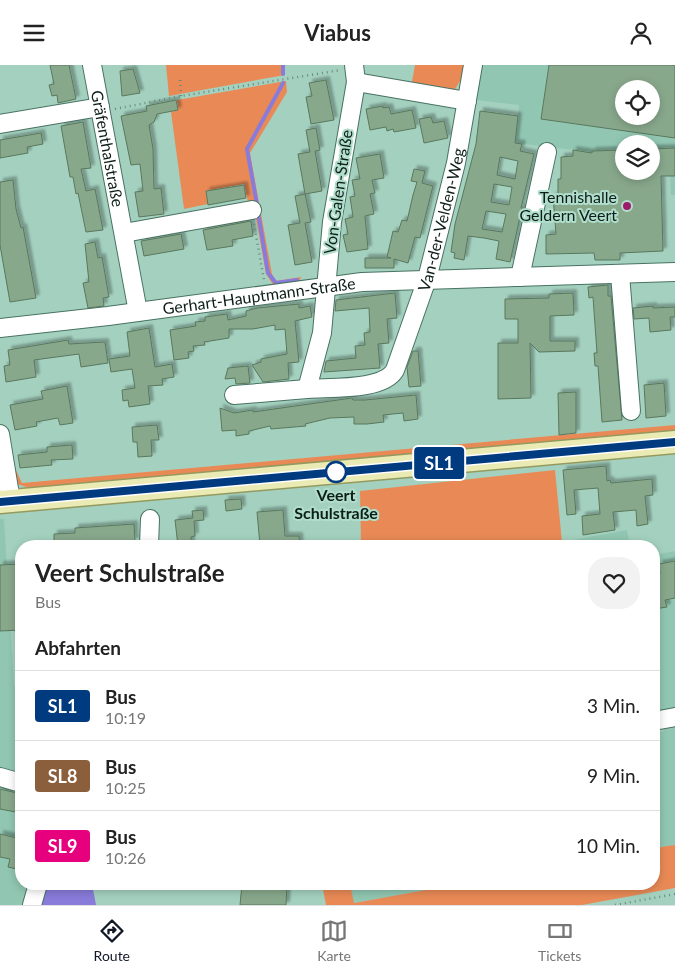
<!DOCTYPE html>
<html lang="de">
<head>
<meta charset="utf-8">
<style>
  :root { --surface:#fff; --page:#f2f2f2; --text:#222; --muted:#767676; --line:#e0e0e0; --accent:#111827 }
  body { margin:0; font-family:Lato,sans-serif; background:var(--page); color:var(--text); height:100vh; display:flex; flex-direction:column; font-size:19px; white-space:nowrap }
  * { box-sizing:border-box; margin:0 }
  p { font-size:16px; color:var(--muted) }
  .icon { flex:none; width:28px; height:28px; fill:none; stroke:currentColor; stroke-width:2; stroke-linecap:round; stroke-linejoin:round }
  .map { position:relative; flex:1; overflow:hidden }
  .drawer { position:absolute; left:15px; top:475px; width:645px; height:350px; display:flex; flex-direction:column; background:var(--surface); border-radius:20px; box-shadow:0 2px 8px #0003 }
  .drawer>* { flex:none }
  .badge { padding:0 10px; border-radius:4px; font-size:18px; line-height:32px }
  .tools { position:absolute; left:615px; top:15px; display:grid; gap:10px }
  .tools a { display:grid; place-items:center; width:45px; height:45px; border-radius:50%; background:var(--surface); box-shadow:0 2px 8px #0003; font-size:25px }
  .map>.badge { position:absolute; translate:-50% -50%; box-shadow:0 0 0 2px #fff }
  h2 { padding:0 20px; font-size:19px; line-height:45px }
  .round { display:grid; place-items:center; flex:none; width:52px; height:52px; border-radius:20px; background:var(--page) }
  .head { display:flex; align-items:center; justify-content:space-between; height:85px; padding:0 20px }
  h1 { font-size:24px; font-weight:700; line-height:38px }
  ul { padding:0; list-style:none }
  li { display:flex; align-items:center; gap:15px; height:70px; padding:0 20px; border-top:1px solid var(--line) }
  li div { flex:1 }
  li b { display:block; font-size:19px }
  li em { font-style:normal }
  li .badge { min-width:55px; font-weight:700; text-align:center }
  header { display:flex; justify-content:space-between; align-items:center; height:65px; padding:0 20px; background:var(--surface); font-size:22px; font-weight:700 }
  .menu { display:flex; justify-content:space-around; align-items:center; height:70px; border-top:1px solid var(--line); background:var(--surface); font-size:14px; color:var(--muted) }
  .menu a { display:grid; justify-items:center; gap:2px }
  .menu .on { color:var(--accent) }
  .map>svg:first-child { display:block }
  .built { fill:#91c7b2; fill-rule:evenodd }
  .green { fill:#e98a56 }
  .water { fill:#897bda }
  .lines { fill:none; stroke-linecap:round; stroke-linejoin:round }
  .stream { stroke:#897bda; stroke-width:4 }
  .building { fill:#88a88c; stroke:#59785d; fill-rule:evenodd; filter:url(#shadow) }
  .minor-casing { stroke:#487262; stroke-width:20 }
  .major-casing { stroke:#949a5e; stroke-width:25 }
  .path { stroke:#688a7d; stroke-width:2.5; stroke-dasharray:1 4; stroke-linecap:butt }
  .minor { stroke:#fff; stroke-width:18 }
  .major { stroke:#eaeab5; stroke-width:22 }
  .line-casing { stroke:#fff; stroke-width:11 }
  .line { stroke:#003b80; stroke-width:8 }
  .poi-dot { fill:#9e1b6c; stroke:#b1decc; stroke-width:2 }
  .stop-dot { fill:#fff; stroke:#003b80; stroke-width:2.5 }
  .labels { text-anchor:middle; stroke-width:4; stroke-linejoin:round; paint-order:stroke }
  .street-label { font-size:16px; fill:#0d1e18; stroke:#b1decc }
  .poi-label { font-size:16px; fill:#0d1e18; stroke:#b1decc; text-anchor:end }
  .stop-label { font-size:16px; font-weight:bold; fill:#0d1e18; stroke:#b1decc }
</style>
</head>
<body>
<header><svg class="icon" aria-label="menu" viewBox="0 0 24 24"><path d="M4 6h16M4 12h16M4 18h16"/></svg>Viabus<svg class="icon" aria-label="person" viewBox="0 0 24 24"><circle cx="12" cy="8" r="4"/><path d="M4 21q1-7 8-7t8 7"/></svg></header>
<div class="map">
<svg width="675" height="840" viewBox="0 0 675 840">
  <defs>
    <filter id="shadow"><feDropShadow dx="3.5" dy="-3.5" stdDeviation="1" flood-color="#0004"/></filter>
  </defs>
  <rect width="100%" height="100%" fill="#a4d1bf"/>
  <g class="built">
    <path d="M482,0H675V130H671L669,84H651V79H624V85L591,87L515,78L519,40L476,35ZM624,24H651V51H624Z"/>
    <polygon points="0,454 4,454 14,621 21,623 21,819 31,819 25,840 0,840"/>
    <polygon points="627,465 630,481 540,481 562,477"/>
    <polygon points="675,486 675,780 654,783 654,669 664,666 660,645 654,646 654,490"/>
    <polygon points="350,819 459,819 353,838"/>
  </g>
  <g class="green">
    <polygon points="166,0 285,0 285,10 169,31"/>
    <polygon points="415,0 465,0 463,11 454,26 411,22"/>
    <polygon points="286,16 287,27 250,88 272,209 276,216 301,212 299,218 274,221 266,209 254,142 249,142 244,119 206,126 208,139 184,144 171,47 178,45 177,35"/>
    <polygon points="675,360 675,369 39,426 17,419 14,401 22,418"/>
    <polygon points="555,405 562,477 539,481 361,481 360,426"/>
    <polygon points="675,780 675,823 582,840 326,840 322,819 350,819 354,838 459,819 654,819 654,783"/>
  </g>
  <polygon class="water" points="46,819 92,819 96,840 41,840"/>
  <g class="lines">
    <g class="stream">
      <polyline points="283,0 283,9"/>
      <polyline points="257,140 247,84 283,18"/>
      <polyline points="258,147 268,208 276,218 297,215"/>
    </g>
  </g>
  <g class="building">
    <polygon points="50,0 69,0 76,34 58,38 57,30 52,31 49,20 54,19"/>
    <path d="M549,0H675V73L541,54ZM624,24H651V51H624Z"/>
    <polygon points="133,4 140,28 122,31 120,6"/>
    <polygon points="326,15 334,55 311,59 306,32 312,31 309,18"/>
    <polygon points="176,35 178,45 157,49 154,57 149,60 153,84 154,124 161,123 164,149 139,152 135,127 143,126 140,99 131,100 121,51 147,46 146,41"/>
    <polygon points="383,41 383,43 389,42 391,49 412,45 416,63 394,67 393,64 387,66 386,62 370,65 366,44"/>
    <path d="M480,46L518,51L515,78L522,79L520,86L534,89L521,143H524L522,152H520L510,197L496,194L499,176L484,173L468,171L464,195L454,193L455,188L451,187L455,159L476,79ZM500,92L518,96L515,114L497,110ZM494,119L512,122L509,140L491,137ZM486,146L506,149L502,167L482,164Z"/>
    <polygon points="431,52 433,58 444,56 448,73 424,78 419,54"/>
    <polygon points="83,57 91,103 81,104 86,126 95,124 103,165 86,167 78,128 76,129 73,112 70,112 61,61"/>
    <polygon points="316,63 320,85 315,86 322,126 305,129 298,89 310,87 306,65"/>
    <polygon points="41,68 43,79 27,82 28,88 0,93 0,75"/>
    <polygon points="675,83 675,111 661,111 663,186 620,188 620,195 595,195 594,188 546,189 546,170 556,169 553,131 558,131 558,114 561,114 561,92 573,91 573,85 592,88 592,86 624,85 624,106 651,106 651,84"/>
    <polygon points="380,89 384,113 372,115 375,128 370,129 374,149 365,151 368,184 347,187 343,170 348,169 345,154 353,152 350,132 355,131 352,115 360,114 356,93"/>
    <polygon points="414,104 425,106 422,118 433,121 420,173 415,172 408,198 394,194 394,203 365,203 365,193 391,193 387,192 393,166 398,167 402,155 407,156 413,130 417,117 411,116"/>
    <polygon points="13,115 16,144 21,163 23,162 36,233 10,237 0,180 0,117"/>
    <polygon points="244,120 246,133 208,140 206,126"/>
    <polygon points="305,129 311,157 305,158 312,197 295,200 288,160 300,158 295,131"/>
    <polygon points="251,156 253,171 232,175 233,181 207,185 203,165"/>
    <polygon points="181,169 184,184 144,191 141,176"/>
    <polygon points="95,177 98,193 102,192 109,232 103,233 104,241 88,243 83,218 89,217 85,179"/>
    <polygon points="608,220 608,231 611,231 622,355 602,357 598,301 595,301 594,288 597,288 593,232 589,233 588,222"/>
    <polygon points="395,228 397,253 387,254 389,278 378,279 380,303 324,307 326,296 356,293 355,281 365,280 364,268 370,267 369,243 335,246 336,235"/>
    <polygon points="573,228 574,250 550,251 550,276 575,276 575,286 539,287 530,278 531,333 498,334 498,278 518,278 518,254 505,254 505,234 549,233 549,229"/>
    <polygon points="299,239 299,243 310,241 312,252 295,256 299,297 288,298 289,314 263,317 252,300 261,297 261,294 287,289 285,264 275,265 275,260 253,264 229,264 229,273 204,277 205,280 193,281 194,286 188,287 189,293 174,295 170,265 196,261 195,257 205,256 205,252 227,249 228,255 246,251 246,246 257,243"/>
    <polygon points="653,241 653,243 675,242 675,252 670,252 671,265 650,267 649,253 634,254 633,243"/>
    <polygon points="149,263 155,302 172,299 174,312 162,314 163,320 148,321 150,339 129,342 128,335 123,336 122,325 135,323 132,304 111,307 109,294 130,291 127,267"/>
    <polygon points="68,275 69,279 105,277 108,298 81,302 79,289 34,295 36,312 6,317 4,301 10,300 8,285"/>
    <polygon points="413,286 418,286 421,321 409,322 407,302"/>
    <polygon points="248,301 250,318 236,319 235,313 225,314 228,303"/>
    <polygon points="664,318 666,351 646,353 644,320"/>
    <polygon points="67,321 73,358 60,360 58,353 36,357 37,361 15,365 10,340 43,334 41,326"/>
    <polygon points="576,327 576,368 559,370 558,328"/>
    <polygon points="416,330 418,354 404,356 403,348 383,350 384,357 367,359 354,359 354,352 330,353 305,359 306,361 271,364 270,361 249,366 249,369 236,371 236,365 222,366 220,343 234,348 253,345 253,347 352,333 353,335 365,335"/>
    <polygon points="157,360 159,375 151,375 152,391 138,392 137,377 133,377 132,362"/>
    <polygon points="72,380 73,394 51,395 52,400 20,403 18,390 47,387 47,382"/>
    <polygon points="606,401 607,416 610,415 611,418 652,414 653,430 645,431 648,459 637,461 636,445 613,447 615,465 583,470 582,451 600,449 598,423 574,425 576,449 567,450 563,405"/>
    <polygon points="241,434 242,444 226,446 225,435"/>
    <polygon points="203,445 204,455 194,456 195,471 191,472 191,481 178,481 175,455 193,453 192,446"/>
    <polygon points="283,445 285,471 299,471 300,480 260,480 257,447"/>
    <polygon points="134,459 135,476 86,481 54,481 54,469 75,468 75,463"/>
    <polygon points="675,496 675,533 665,535 667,542 654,544 654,510 660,509 659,499"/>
    <polygon points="21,499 21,565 0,566 0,500"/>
    <polygon points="0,724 21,729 21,748 0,744"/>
    <polygon points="0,769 21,774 21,805 8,802 10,794 0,792"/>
    <polygon points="242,819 287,819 286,840 240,840"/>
  </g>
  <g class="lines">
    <g class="minor-casing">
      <g id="minor">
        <path id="s1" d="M92,0L138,247"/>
        <path id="s2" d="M354,0L356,17L332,157L322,268L307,324C330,322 383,326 395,305L427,214L456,98L473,0"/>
        <polyline points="356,17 467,36"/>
        <polyline points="0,59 100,42"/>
        <polyline points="124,168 252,145"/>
        <polyline points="620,209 631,346"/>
        <polyline points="520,212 547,87"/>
        <path id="s3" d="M0,263L108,251L362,217L675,207"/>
        <polyline points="234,330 307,324"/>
        <polyline points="0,369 11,436"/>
        <polyline points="149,481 150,454"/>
        <polyline points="654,656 675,652"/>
        <polyline points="0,712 21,718"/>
        <polyline points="32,840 38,819"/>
      </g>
    </g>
    <g class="major-casing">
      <polyline id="major" points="0,437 675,377"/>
    </g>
    <g class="path">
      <polyline points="180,15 181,31"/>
      <polyline points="115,44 181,31 341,5"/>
      <polyline points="254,159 264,215"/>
      <polyline points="615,840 675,829"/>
    </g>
    <use href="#minor" class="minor"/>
    <use href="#major" class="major"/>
  </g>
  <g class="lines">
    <g class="line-casing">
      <polyline id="line" points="0,437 675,377"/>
    </g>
    <use href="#line" class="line"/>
  </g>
  <circle class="poi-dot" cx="627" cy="141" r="5"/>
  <circle class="stop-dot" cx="336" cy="407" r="10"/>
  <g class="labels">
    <g class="street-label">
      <text dy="6" stroke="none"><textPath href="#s1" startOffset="85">Gräfenthalstraße</textPath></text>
      <text transform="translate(338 127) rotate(-82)" y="6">Von-Galen-Straße</text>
      <text dy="6" stroke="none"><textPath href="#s2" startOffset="579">Van-der-Velden-Weg</textPath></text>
      <text dy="6" stroke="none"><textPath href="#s3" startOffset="261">Gerhart-Hauptmann-Straße</textPath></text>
    </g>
    <g class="poi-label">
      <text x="617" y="138">Tennishalle<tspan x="617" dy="18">Geldern Veert</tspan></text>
    </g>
    <g class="stop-label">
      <text x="336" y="436">Veert<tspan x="336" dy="18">Schulstraße</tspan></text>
    </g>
  </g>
</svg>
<div class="tools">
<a><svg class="icon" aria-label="locate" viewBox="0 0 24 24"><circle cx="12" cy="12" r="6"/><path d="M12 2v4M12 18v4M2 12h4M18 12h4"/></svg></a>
<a><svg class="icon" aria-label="layers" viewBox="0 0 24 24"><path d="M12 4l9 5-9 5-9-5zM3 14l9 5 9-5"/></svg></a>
</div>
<b class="badge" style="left:439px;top:398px;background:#003b80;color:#fff">SL1</b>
<section class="drawer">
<div class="head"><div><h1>Veert Schulstraße</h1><p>Bus</p></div><a class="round"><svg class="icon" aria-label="heart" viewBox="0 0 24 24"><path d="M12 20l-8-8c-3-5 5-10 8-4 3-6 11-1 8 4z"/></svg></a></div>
<h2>Abfahrten</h2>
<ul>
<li><span class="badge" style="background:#003b80;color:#fff">SL1</span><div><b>Bus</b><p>10:19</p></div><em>3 Min.</em></li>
<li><span class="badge" style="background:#8b5e3c;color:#fff">SL8</span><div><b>Bus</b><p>10:25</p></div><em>9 Min.</em></li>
<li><span class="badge" style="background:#e6007e;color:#fff">SL9</span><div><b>Bus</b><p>10:26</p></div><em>10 Min.</em></li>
</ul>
</section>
</div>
<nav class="menu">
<a class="on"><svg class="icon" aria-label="directions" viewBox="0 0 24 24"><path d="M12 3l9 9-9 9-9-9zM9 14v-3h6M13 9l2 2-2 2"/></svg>Route</a>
<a><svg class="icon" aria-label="map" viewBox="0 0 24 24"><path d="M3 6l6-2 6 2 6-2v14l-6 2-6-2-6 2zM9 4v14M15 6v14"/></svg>Karte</a>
<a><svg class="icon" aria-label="tickets" viewBox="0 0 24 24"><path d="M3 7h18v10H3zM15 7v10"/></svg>Tickets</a>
</nav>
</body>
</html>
